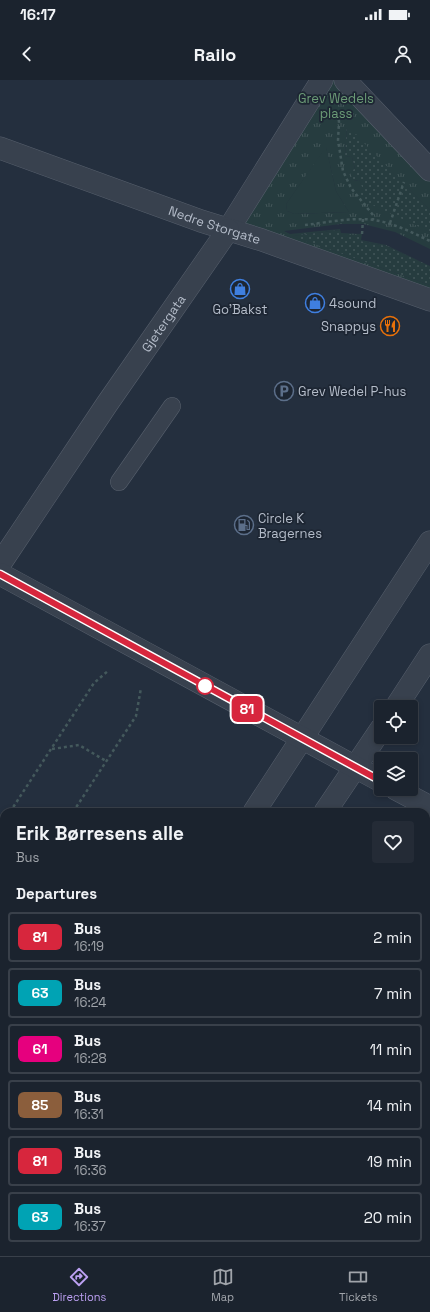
<!DOCTYPE html>
<html lang="en">
<head>
<meta charset="utf-8">
<style>
  :root { --surface:#1b232e; --page:#242b36; --text:#f1f3f6; --muted:#a0a4aa; --line:#39404a; --accent:#bca0f2 }
  body { margin:0; font-family:"Space Grotesk",sans-serif; background:var(--page); color:var(--text); height:100vh; display:flex; flex-direction:column; font-size:15px; white-space:nowrap }
  * { box-sizing:border-box; margin:0 }
  p { font-size:13px; color:var(--muted) }
  .icon { flex:none; width:22px; height:22px; fill:none; stroke:currentColor; stroke-width:2; stroke-linecap:round; stroke-linejoin:round }
  .map { position:relative; flex:1; overflow:hidden }
  .details { position:absolute; left:0px; top:728px; width:430px; height:448px; display:flex; flex-direction:column; background:var(--surface); border-radius:12px 12px 0 0; box-shadow:0 2px 6px #0003,0 0 0 1px var(--line) }
  .details>* { flex:none }
  .badge { padding:0 8px; border-radius:6px; font-size:14px; line-height:26px }
  .controls { position:absolute; left:374px; top:620px; display:grid; gap:8px }
  .controls a { display:grid; place-items:center; width:44px; height:44px; border-radius:4px; background:var(--surface); box-shadow:0 2px 6px #0003,0 0 0 1px var(--line); font-size:20px }
  .map>.badge { position:absolute; translate:-50% -50%; box-shadow:0 0 0 2px #fff }
  h2 { padding:0 16px; font-size:15px; line-height:36px }
  .round { display:grid; place-items:center; flex:none; width:42px; height:42px; border-radius:4px; background:var(--page) }
  .headline { display:flex; align-items:center; justify-content:space-between; height:68px; padding:0 16px }
  h1 { font-size:19px; font-weight:700; line-height:30px }
  ul { padding:0; list-style:none }
  li { display:flex; align-items:center; gap:12px; height:50px; margin:0 8px 6px; padding:0 8px; border:2px solid var(--line); border-radius:4px }
  li div { flex:1 }
  li b { display:block; font-size:15px }
  li em { font-style:normal }
  li .badge { min-width:44px; font-weight:700; text-align:center }
  .status { display:flex; justify-content:space-between; align-items:center; height:28px; padding:0 20px; background:var(--surface); direction:ltr }
  .status svg { height:11px; fill:currentColor }
  header { display:flex; justify-content:space-between; align-items:center; height:52px; padding:0 16px; background:var(--surface); font-size:18px; font-weight:700 }
  .tabs { display:flex; justify-content:space-around; align-items:center; height:56px; border-top:1px solid var(--line); background:var(--surface); font-size:11px; color:var(--muted) }
  .tabs a { display:grid; justify-items:center; gap:2px }
  .tabs .current { color:var(--accent) }
  .map>svg:first-child { display:block }
  .grass { fill:#263c3f }
  .park { fill:url(#park-tufts); fill-rule:evenodd }
  .garden { fill:url(#garden-dots) }
  .lines { fill:none; stroke-linecap:round; stroke-linejoin:round }
  .service-casing { stroke:#565f6c; stroke-width:18 }
  .pedestrian-casing { stroke:#565f6c; stroke-width:23 }
  .minor-casing { stroke:#565f6c; stroke-width:23 }
  .tertiary-casing { stroke:#565f6c; stroke-width:23 }
  .path { stroke:#44595c; stroke-width:2.5; stroke-dasharray:3 3; stroke-linecap:butt }
  .service { stroke:#38414e; stroke-width:17 }
  .pedestrian { stroke:#38414e; stroke-width:22 }
  .minor { stroke:#38414e; stroke-width:22 }
  .tertiary { stroke:#38414e; stroke-width:22 }
  .line-casing { stroke:#fff; stroke-width:9 }
  .line { stroke:#d7263d; stroke-width:6 }
  .stop-dot { fill:#fff; stroke:#d7263d; stroke-width:2 }
  .labels { text-anchor:middle; stroke-width:3.5; stroke-linejoin:round; paint-order:stroke }
  .park-label { font-size:13px; fill:#6b9a76; stroke:#1d2633 }
  .street-label { font-size:13px; fill:#b4bcc9; stroke:#1d2633 }
  .poi-label { font-size:13px; fill:#b4bcc9; stroke:#1d2633; text-anchor:start }
</style>
</head>
<body>
<div class="status"><b>16:17</b><svg viewBox="0 0 49 12"><path d="M0 12V9h3v3zM5 12V6h3v6zM10 12V3h3v9zM15 12V0h3v12zM26 1h20v11H26zM47 4h2v5h-2z"/></svg></div>
<header><svg class="icon" aria-label="back" viewBox="0 0 24 24"><path d="M15 5l-7 7 7 7"/></svg>Railo<svg class="icon" aria-label="person" viewBox="0 0 24 24"><circle cx="12" cy="8" r="4"/><path d="M4 21q1-7 8-7t8 7"/></svg></header>
<div class="map">
<svg width="430" height="1176" viewBox="0 0 430 1176">
  <defs>
    <pattern id="park-tufts" width="24" height="20" patternUnits="userSpaceOnUse"><rect width="24" height="20" fill="#263c3f"/><path d="M3 7l-1-3M5 7V3M7 7l1-3M15 17l-1-3M17 17v-4M19 17l1-3" fill="none" stroke="#435659"/></pattern>
    <pattern id="garden-dots" width="8" height="8" patternUnits="userSpaceOnUse"><rect width="8" height="8" fill="#263c3f"/><path d="M2 2h.1M6 6h.1" fill="none" stroke="#435659" stroke-width="1.8" stroke-linecap="round"/></pattern>
  </defs>
  <rect width="100%" height="100%" fill="#242f3e"/>
  <polygon class="grass" points="326,66 336,111 349,132 294,134 287,131 286,124"/>
  <path class="park" d="M322,0H345L430,90V130L347,47L345,76L352,77L355,89L354,101L359,100L364,109L360,112L430,152V169L395,152L363,144H341L284,151L290,154L340,149L341,153L362,154L361,160L386,165L430,186L386,166L360,161V155H340V150L293,156L430,205V218L228,150ZM326,67L336,111L349,132L294,134L287,131L286,124Z"/>
  <g class="garden">
    <polygon points="347,46 430,130 430,152 368,123 359,112 363,109 359,100 353,101 350,91 355,89 352,77 345,76"/>
    <polygon points="340,150 340,155 360,155 360,161 386,166 430,186 430,205 292,156"/>
  </g>
  <g class="lines">
    <g class="service-casing">
      <polyline id="service" points="119,402 172,326"/>
    </g>
    <g class="pedestrian-casing">
      <polyline id="pedestrian" points="228,150 322,0"/>
    </g>
    <g class="minor-casing">
      <g id="minor">
        <polyline points="345,0 430,90"/>
        <path id="s1" d="M0,68L201,141L262,160L430,220"/>
        <path id="s2" d="M0,484L107,324L228,150"/>
        <polyline points="396,627 430,575"/>
        <polyline points="254,732 430,462"/>
        <polyline points="325,732 381,649"/>
        <polyline points="0,885 4,888"/>
        <polyline points="426,1016 430,1018"/>
        <polyline points="0,1117 4,1111"/>
        <polyline points="234,1172 240,1176"/>
        <polyline points="36,1176 39,1172"/>
      </g>
    </g>
    <g class="tertiary-casing">
      <g id="tertiary">
        <polyline points="0,494 381,701"/>
        <polyline points="396,709 430,727"/>
      </g>
    </g>
    <g class="path">
      <polyline points="338,34 339,42 338,60 343,91 351,108 373,135 373,140"/>
      <polyline points="390,143 404,102"/>
      <path d="M305,145C332,142 364,134 390,144C404,148 417,155 430,161"/>
      <polyline points="362,154 363,139"/>
      <polyline points="52,669 79,665 106,681"/>
      <polyline points="10,732 94,603 109,590"/>
      <polyline points="73,732 136,636 141,608"/>
      <polyline points="0,748 4,741"/>
      <polyline points="0,758 4,760"/>
      <polyline points="0,845 4,839"/>
    </g>
    <use href="#service" class="service"/>
    <use href="#pedestrian" class="pedestrian"/>
    <use href="#minor" class="minor"/>
    <use href="#tertiary" class="tertiary"/>
  </g>
  <g class="lines">
    <g class="line-casing">
      <polyline id="line" points="0,494 381,701"/>
    </g>
    <use href="#line" class="line"/>
  </g>
  <defs>
    <g id="shop-ring" transform="scale(1)"><circle r="9.5" fill="#1d2633" stroke="#3f7fe0" stroke-width="1.5"/><path d="M-5-2.5h2.3a2.7 3.5 0 0 1 5.4 0H5L5.5 6h-11ZM-1.5-2.5h3a1.5 2.3 0 0 0-3 0Z" fill="#3f7fe0"/></g>
    <g id="restaurant-ring" transform="scale(1)"><circle r="9.5" fill="#1d2633" stroke="#e8710a" stroke-width="1.5"/><path d="M-5-6h1v4h1v-4h1v4h1v-4h1v5L-1.5 .5V6h-2V.5L-5-1ZM5-6V6H3V1.5H1.5Q1.5-4 5-6Z" fill="#e8710a"/></g>
    <g id="parking-ring" transform="scale(1)"><circle r="9.5" fill="#1d2633" stroke="#5c6f8a" stroke-width="1.5"/><path d="M-3.5-5.5H1a3.5 3.5 0 0 1 0 7H-1V5.5H-3.5ZM-1-3.4V-.6H.8a1.4 1.4 0 0 0 0-2.8Z" fill="#5c6f8a"/></g>
    <g id="fuel-ring" transform="scale(1)"><circle r="9.5" fill="#1d2633" stroke="#5c6f8a" stroke-width="1.5"/><path d="M-5.5-6h7V0h2V4h1.3V-2.5L3-4.5l.8-.8L6-3V5H2.5V1h-1V6h-7ZM-4.2-4.7v3.2H.2V-4.7Z" fill="#5c6f8a"/></g>
  </defs>
  <g fill-rule="evenodd">
    <use href="#shop-ring" x="240" y="209"/>
    <use href="#shop-ring" x="315" y="223"/>
    <use href="#restaurant-ring" x="390" y="246"/>
    <use href="#parking-ring" x="284" y="311"/>
    <use href="#fuel-ring" x="244" y="445"/>
  </g>
  <circle class="stop-dot" cx="205" cy="606" r="8"/>
  <g class="labels">
    <g class="park-label">
      <text x="336" y="23">Grev Wedels<tspan x="336" dy="15">plass</tspan></text>
    </g>
    <g class="street-label">
      <text dy="5" stroke="none"><textPath href="#s1" startOffset="228">Nedre Storgate</textPath></text>
      <text dy="5" stroke="none"><textPath href="#s2" startOffset="291">Gjetergata</textPath></text>
    </g>
    <g class="poi-label">
      <text x="329" y="228">4sound</text>
      <text x="240" y="234" text-anchor="middle">Go'Bakst</text>
      <text x="376" y="251" text-anchor="end">Snappys</text>
      <text x="298" y="316">Grev Wedel P-hus</text>
      <text x="258" y="443">Circle K<tspan x="258" dy="15">Bragernes</tspan></text>
    </g>
  </g>
</svg>
<div class="controls">
<a><svg class="icon" aria-label="locate" viewBox="0 0 24 24"><circle cx="12" cy="12" r="6"/><path d="M12 2v4M12 18v4M2 12h4M18 12h4"/></svg></a>
<a><svg class="icon" aria-label="layers" viewBox="0 0 24 24"><path d="M12 4l9 5-9 5-9-5zM3 14l9 5 9-5"/></svg></a>
</div>
<b class="badge" style="left:247px;top:629px;background:#d7263d;color:#fff">81</b>
<section class="details">
<div class="headline"><div><h1>Erik Børresens alle</h1><p>Bus</p></div><a class="round"><svg class="icon" aria-label="heart" viewBox="0 0 24 24"><path d="M12 20l-8-8c-3-5 5-10 8-4 3-6 11-1 8 4z"/></svg></a></div>
<h2>Departures</h2>
<ul>
<li><span class="badge" style="background:#d7263d;color:#fff">81</span><div><b>Bus</b><p>16:19</p></div><em>2 min</em></li>
<li><span class="badge" style="background:#00a3b4;color:#fff">63</span><div><b>Bus</b><p>16:24</p></div><em>7 min</em></li>
<li><span class="badge" style="background:#e6007e;color:#fff">61</span><div><b>Bus</b><p>16:28</p></div><em>11 min</em></li>
<li><span class="badge" style="background:#8b5e3c;color:#fff">85</span><div><b>Bus</b><p>16:31</p></div><em>14 min</em></li>
<li><span class="badge" style="background:#d7263d;color:#fff">81</span><div><b>Bus</b><p>16:36</p></div><em>19 min</em></li>
<li><span class="badge" style="background:#00a3b4;color:#fff">63</span><div><b>Bus</b><p>16:37</p></div><em>20 min</em></li>
</ul>
</section>
</div>
<nav class="tabs">
<a class="current"><svg class="icon" aria-label="directions" viewBox="0 0 24 24"><path d="M12 3l9 9-9 9-9-9zM9 14v-3h6M13 9l2 2-2 2"/></svg>Directions</a>
<a><svg class="icon" aria-label="map" viewBox="0 0 24 24"><path d="M3 6l6-2 6 2 6-2v14l-6 2-6-2-6 2zM9 4v14M15 6v14"/></svg>Map</a>
<a><svg class="icon" aria-label="tickets" viewBox="0 0 24 24"><path d="M3 7h18v10H3zM15 7v10"/></svg>Tickets</a>
</nav>
</body>
</html>
